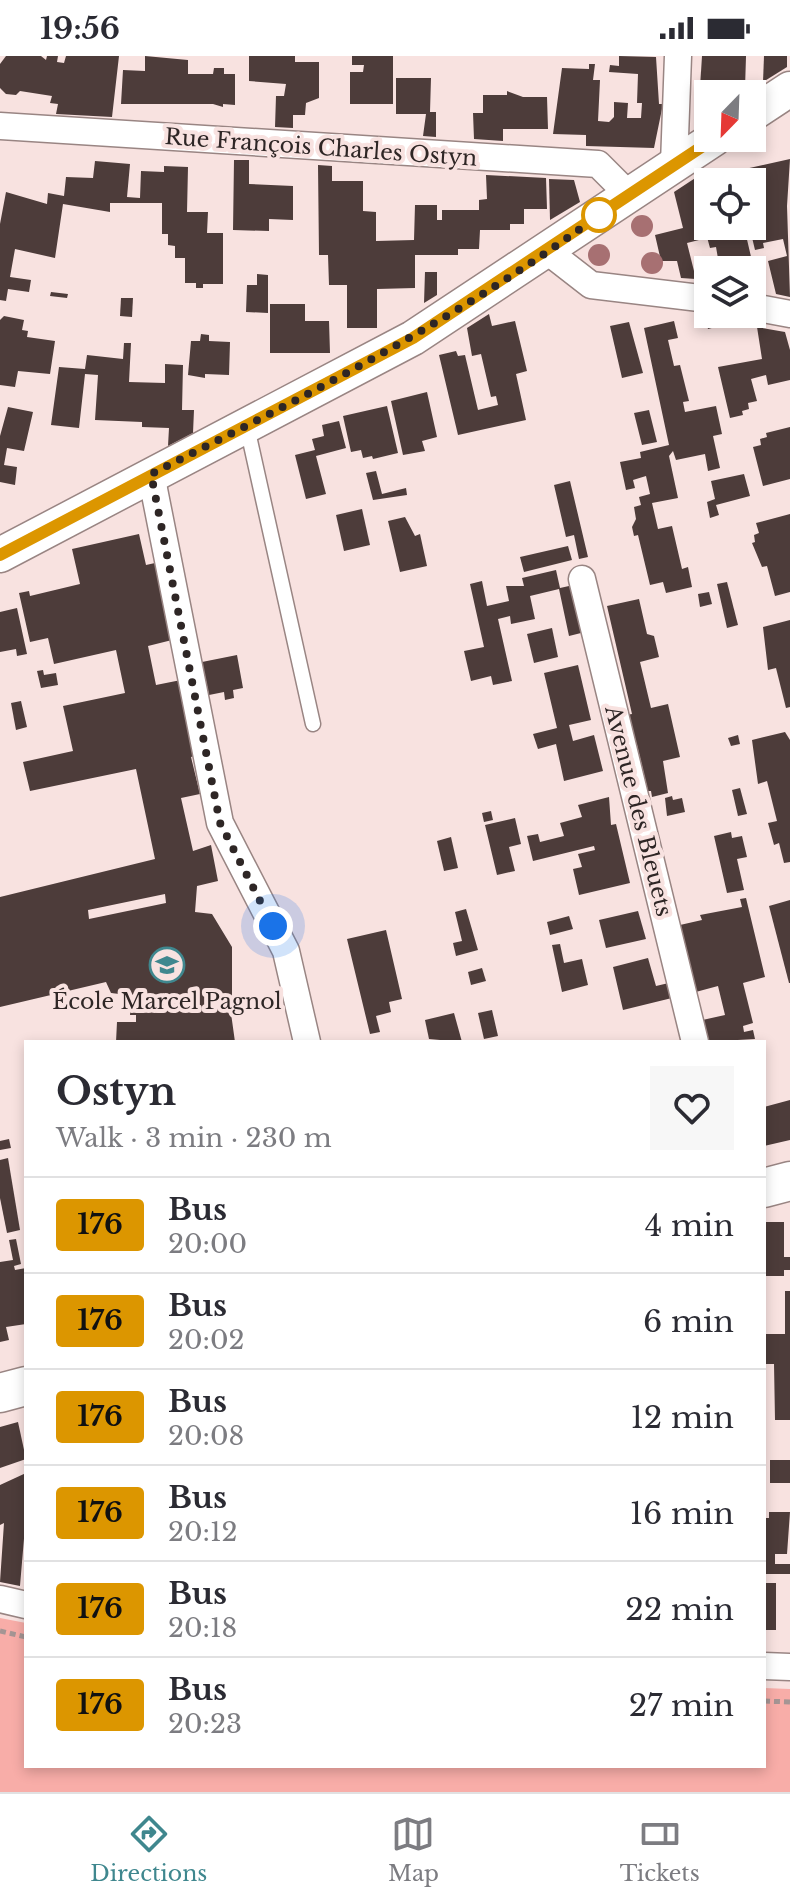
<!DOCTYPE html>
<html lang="en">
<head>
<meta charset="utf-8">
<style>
  :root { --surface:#fff; --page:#f7f7f7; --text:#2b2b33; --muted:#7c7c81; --line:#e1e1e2; --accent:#3f878e }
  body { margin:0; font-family:"Libre Baskerville",serif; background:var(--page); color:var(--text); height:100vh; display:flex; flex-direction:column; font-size:30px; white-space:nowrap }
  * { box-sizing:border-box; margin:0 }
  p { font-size:26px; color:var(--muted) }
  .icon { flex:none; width:44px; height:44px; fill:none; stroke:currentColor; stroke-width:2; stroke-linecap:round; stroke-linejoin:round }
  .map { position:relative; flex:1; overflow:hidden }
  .sheet { position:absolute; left:24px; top:984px; width:742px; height:728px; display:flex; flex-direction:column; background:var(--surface); border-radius:0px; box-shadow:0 4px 12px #0003 }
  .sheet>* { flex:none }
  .badge { padding:0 16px; border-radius:6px; font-size:28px; line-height:52px }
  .needle { width:52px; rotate:203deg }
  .buttons { position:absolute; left:694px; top:24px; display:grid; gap:16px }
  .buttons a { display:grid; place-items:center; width:72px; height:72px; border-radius:0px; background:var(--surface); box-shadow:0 4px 12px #0003; font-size:40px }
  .you { position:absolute; width:40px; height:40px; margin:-20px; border:6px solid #fff; border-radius:50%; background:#1a73e8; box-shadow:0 0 0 12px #1a73e833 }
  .map>.badge { position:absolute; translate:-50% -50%; box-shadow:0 0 0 4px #fff }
  .round { display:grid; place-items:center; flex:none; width:84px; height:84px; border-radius:0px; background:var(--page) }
  .overview { display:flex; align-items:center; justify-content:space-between; height:136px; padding:0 32px }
  h1 { font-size:38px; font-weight:700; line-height:60px }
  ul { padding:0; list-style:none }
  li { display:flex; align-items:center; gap:24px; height:96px; padding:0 32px; border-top:2px solid var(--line) }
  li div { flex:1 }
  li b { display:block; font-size:30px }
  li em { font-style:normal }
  li .badge { min-width:88px; font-weight:700; text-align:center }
  .status { display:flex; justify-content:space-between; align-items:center; height:56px; padding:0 40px; background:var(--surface); direction:ltr }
  .status svg { height:22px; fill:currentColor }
  .tab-bar { display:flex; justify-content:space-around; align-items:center; height:112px; border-top:2px solid var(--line); background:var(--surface); font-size:22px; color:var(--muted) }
  .tab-bar a { display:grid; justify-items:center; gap:4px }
  .tab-bar .selected { color:var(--accent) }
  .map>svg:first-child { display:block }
  .green { fill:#f8ada8 }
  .building { fill:#4d3c3a; fill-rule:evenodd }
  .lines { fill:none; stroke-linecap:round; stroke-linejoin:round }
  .service-casing { stroke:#998583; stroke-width:17 }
  .minor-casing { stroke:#998583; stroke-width:29 }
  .tertiary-casing { stroke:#998583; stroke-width:37 }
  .secondary-casing { stroke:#998583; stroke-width:41 }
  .path { stroke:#a59594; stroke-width:5; stroke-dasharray:6 4; stroke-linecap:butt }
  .service { stroke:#fff; stroke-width:14 }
  .minor { stroke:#fff; stroke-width:26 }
  .tertiary { stroke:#fff; stroke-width:34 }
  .secondary { stroke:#fff; stroke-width:38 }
  .tree { fill:#a77072 }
  .line-casing { stroke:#fff; stroke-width:18 }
  .line { stroke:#dc9600; stroke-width:12 }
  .walk { stroke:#2e2625; stroke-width:8; stroke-dasharray:0 14.4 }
  .stop-dot { fill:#fff; stroke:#dc9600; stroke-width:4 }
  .labels { text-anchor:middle; stroke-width:8; stroke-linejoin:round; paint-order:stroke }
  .street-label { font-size:22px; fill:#2e2625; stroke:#f8e2e0 }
  .poi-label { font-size:22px; fill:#2e2625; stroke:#f8e2e0 }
</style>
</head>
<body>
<div class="status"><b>19:56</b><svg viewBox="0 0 49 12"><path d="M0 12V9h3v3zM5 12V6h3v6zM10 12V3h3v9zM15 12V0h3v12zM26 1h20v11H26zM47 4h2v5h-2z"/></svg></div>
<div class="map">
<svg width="790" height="1736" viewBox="0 0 790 1736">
  <rect width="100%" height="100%" fill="#f8e2e0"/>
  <polygon class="green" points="0,1562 26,1567 26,1710 764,1710 764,1632 790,1633 790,1736 0,1736"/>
  <g class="building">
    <polygon points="6,0 41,0 46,4 47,0 58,0 57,6 64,7 66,0 119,0 112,61 56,58 58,48 50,47 52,40 20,35 16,39 6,38 0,32 0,8"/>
    <polygon points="145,0 188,4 188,18 213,18 214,12 224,12 224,18 235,18 235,49 223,48 223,51 213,48 121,48 123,14 145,15"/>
    <polygon points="249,0 295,0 295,6 319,6 319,42 306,47 305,59 293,59 293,72 275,71 276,40 284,40 286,28 249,25"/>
    <polygon points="352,0 393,0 393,48 350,48 350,16 363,16 364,9 352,9"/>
    <polygon points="619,0 656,1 659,48 663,48 654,92 586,90 586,79 553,78 562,12 589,13 589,8 595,8 593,24 600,24 598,65 609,66 614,61 614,46 628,47 627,62 641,62 642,47 637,47 638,18 609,16 610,9 619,10"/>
    <polygon points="702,0 746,0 745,32 700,31"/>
    <polygon points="764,0 787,0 787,11 763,26"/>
    <polygon points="396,22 431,22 430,56 436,56 436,81 423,80 426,58 396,58"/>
    <polygon points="507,35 523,41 547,41 548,73 503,73 503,85 474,83 473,57 483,57 483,39 507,39"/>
    <polygon points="790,103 787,150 790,241 776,238 768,205 787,200 783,183 763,187 764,192 755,194 750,173 745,175 756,222 752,223 752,214 720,214 716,191 710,192 707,181 724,177 724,173 752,170 752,166 758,165 752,126 748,126 745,113"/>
    <polygon points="234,104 249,104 249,128 293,130 293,164 269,163 269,175 233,174"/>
    <polygon points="95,105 130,108 127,141 140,142 141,115 164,116 164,110 188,111 187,156 208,156 207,177 223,177 223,228 203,228 203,232 196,232 196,227 185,227 185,202 175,202 175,190 168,189 168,178 162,178 162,147 110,147 110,156 63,148 55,202 15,193 10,221 31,224 29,236 8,233 6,245 0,244 0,168 6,136 47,148 48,137 64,140 66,121 93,122"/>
    <polygon points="318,109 332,110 332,125 363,125 363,155 376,156 376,185 414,184 415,149 437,149 437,164 442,164 442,154 479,154 479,144 487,143 486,119 546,122 547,153 524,153 524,168 510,168 510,174 480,174 479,193 458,193 458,199 415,199 415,232 377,233 377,272 347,272 347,229 329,229 328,199 319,199"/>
    <polygon points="709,113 712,124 737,117 739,126 708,126 707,161 694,170 699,184 687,187 696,223 681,222 677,205 661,205 655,179 683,172 674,136"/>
    <polygon points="549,123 574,124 580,146 550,164"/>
    <polygon points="425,216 437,216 437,239 424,247"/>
    <polygon points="257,218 268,219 268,257 246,256 247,229 257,229"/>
    <polygon points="51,236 68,238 67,242 50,240"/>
    <polygon points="121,242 133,242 132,261 120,260"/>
    <polygon points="270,248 305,248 305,265 329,265 330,297 270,297"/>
    <polygon points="489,258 492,270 515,265 527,315 516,318 526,364 458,379 439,299 456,295 458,300 465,299 478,354 498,349 496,340 491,341 481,298 472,300 467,272"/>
    <polygon points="4,260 24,264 22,274 28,275 27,281 55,285 50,318 18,315 15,331 0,329 0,264"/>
    <polygon points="705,260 721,263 719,270 708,273"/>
    <polygon points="674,265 678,282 668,284 674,310 680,309 689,345 683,346 685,356 716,350 722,378 713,380 720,412 708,415 705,398 676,404 673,395 669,400 678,442 652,447 658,473 672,470 682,513 688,511 692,531 666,537 663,526 650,529 638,479 634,480 632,471 636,463 634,451 641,449 639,441 650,438 646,420 633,424 635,432 626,434 620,406 641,402 640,396 669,389 644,272"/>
    <polygon points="629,266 643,317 622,322 610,270"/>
    <polygon points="757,271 785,276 790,294 790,324 768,329 766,319 751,323 757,345 748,347 749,353 742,355 743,359 730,362 718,311 762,303"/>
    <polygon points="201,278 209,279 209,285 230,286 229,319 205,318 205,322 188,319 191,285 200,285"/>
    <polygon points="124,287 131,287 129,326 165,327 165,308 183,309 182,354 194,354 193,377 168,390 169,372 142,371 142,366 95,364 98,319 85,318 79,372 51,369 59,311 85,313 87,299 123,303"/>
    <polygon points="427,336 437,381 422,385 425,395 403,399 391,345"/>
    <polygon points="387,350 398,397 373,403 372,400 363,402 361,394 351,396 343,360"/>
    <polygon points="8,351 33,356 24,395 7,392 4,409 17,411 15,429 0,426 0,380"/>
    <polygon points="649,354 657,386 642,389 634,357"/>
    <polygon points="339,365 346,392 316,400 326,438 306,443 295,399 315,394 312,383 324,380 322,369"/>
    <polygon points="790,371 790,423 763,430 753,391 761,389 760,383 767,381 766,377"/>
    <polygon points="376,415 382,438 406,432 407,439 373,444 366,417"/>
    <polygon points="744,418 750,440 716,449 719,459 710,462 707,446 715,443 711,425"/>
    <polygon points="570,425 588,501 579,503 574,479 566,481 554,429"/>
    <polygon points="362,453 370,489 344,495 336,459"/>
    <polygon points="790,458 790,536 775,540 767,510 762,511 752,487 755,486 754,479 759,477 756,467"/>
    <polygon points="405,461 415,480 420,478 427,510 400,516 388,465"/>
    <path d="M139,478L146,509L155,507L172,584L148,590L156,629L181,624L198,699L191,701L200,738L181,742L193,795L211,789L218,825L197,830L195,856L212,858L232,891V941H207L210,954L230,950L235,986H116L117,966H136V959H130L131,947H136V940L111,937L106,926L0,951V841L155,803L136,713L30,735L23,706L73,695L63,650L125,637L116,594L54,608L48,582L30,586L19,537L29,535L30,540L80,528L72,493ZM165,838L166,847L89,863L88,854Z"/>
    <polygon points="568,490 572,504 524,516 520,501"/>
    <polygon points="556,514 560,532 578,528 589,575 569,580 559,533 530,540 535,563 511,568 510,560 498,563 512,625 493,629 491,620 471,625 464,595 484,591 470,528 482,525 487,550 509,545 506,530 524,530 522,522"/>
    <polygon points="727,526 738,569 727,572 717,528"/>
    <polygon points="709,536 712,548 700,551 698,538"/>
    <polygon points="639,543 647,578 654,580 659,601 640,606 651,652 668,648 680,701 663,705 668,737 652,741 651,735 648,735 637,689 633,690 626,659 632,658 607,550"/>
    <polygon points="17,552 27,598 17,600 16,593 0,596 0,556"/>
    <polygon points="790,564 790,651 786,652 776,612 768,614 763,571"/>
    <polygon points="552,572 558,601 534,607 527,578"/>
    <polygon points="237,599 243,632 233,634 234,642 225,644 224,636 209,639 202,606"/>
    <polygon points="578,609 591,664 569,669 573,685 594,679 603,715 564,725 556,688 538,693 533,678 557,672 544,617"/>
    <polygon points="43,614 44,619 56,617 58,629 41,632 37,615"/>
    <polygon points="21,645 27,671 16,674 11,647"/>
    <polygon points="785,676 790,684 790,806 784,807 779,787 774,789 768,767 777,765 767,725 758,728 752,684"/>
    <polygon points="738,679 740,688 731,690 728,682"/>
    <polygon points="740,732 747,758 738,760 732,734"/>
    <polygon points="672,740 673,744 682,742 685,756 667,760 665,742"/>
    <polygon points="609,741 611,769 616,768 630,827 579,839 573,813 582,811 578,798 595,794 594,790 533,805 527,780 538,778 540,786 564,780 560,767 582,761 578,749"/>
    <polygon points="491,755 493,764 484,766 482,757"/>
    <polygon points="515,762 521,788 509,791 515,815 497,819 485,769"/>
    <polygon points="731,776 732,782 742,780 747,801 737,803 744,834 727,837 714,780"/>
    <polygon points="451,781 458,812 444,815 437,785"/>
    <polygon points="746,842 765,921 743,927 753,967 743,970 744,976 753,974 755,983 703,986 698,965 725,959 718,930 692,937 688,921 693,920 680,869 702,864 700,859 742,851 740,843"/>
    <polygon points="790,844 790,927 789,927 769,850"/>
    <polygon points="466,853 478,894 456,900 453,887 462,885 455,856"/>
    <polygon points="638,855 646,883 606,892 599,864"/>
    <polygon points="569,860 573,873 550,879 547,866"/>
    <polygon points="386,874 402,943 389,946 391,956 376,960 380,976 370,978 347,883"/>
    <polygon points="560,888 564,907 582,903 588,929 562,936 552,889"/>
    <polygon points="648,902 656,930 673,926 676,941 623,954 613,911"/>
    <polygon points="482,912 486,925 471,929 468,916"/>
    <polygon points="492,954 498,980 484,983 478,957"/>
    <polygon points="454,957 462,986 429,983 425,964"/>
    <polygon points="790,1044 790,1084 764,1090 764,1051"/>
    <polygon points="9,1083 11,1092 0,1094 0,1085"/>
    <polygon points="8,1102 20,1174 7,1177 0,1142 0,1104"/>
    <polygon points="765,1166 784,1166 784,1201 790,1201 790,1214 784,1214 784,1220 765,1220"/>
    <polygon points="16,1183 21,1208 14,1210 15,1214 26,1212 26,1268 6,1271 9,1284 0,1286 0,1206 13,1204 9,1184"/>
    <polygon points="785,1235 790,1235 790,1364 775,1364 774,1308 764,1308 764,1278 785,1278"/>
    <polygon points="18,1366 26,1403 0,1412 0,1371"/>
    <rect x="770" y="1404" width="20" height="23"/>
    <polygon points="26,1417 26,1459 20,1530 0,1526 4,1467 0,1469 0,1429"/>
    <polygon points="769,1456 790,1456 787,1498 775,1498 775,1508 790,1508 790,1518 764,1518 764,1462 769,1462"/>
    <rect x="764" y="1527" width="12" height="47"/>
  </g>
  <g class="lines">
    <g class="service-casing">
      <polyline id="service" points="247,371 313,668"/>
    </g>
    <g class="minor-casing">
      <g id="minor">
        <polyline points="0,70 598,108 629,139"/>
        <polyline points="674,108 678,0"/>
        <polyline points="546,194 591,229 708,243"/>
        <polyline points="752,251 790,258"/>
        <polyline points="151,418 220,767 286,895 307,986"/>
        <polyline points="582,523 695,986"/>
        <polyline points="0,1543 26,1549"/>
        <polyline points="764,1610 790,1611"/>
      </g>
    </g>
    <g class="tertiary-casing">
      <g id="tertiary">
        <polyline points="752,58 790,33"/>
        <polyline points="0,499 413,282 715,82"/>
      </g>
    </g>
    <g class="secondary-casing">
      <g id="secondary">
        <polyline points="764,1132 790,1125"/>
        <polyline points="0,1337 26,1330"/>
      </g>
    </g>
    <g class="path">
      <polyline points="0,1575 26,1581"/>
      <polyline points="764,1645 790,1646"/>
    </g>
    <use href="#service" class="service"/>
    <use href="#minor" class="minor"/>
    <use href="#tertiary" class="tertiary"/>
    <use href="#secondary" class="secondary"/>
  </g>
  <g class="tree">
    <circle cx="642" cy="170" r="11"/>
    <circle cx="599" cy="199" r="11"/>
    <circle cx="652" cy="207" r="11"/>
  </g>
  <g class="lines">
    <g class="line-casing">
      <polyline id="line" points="0,499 413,282 715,82"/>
    </g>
    <use href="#line" class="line"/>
    <path class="walk" d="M273,870L220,767L151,418C305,341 463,260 599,159"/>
  </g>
  <defs>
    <g id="school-ring" transform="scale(1.8)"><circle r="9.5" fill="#f8e2e0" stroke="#3f878e" stroke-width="1.5"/><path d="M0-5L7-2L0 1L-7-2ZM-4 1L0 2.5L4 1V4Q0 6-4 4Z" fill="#3f878e"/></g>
  </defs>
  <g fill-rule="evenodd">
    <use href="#school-ring" x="167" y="909"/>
  </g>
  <circle class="stop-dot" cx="599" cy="159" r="16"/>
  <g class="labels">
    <g class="street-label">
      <text transform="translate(321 91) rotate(4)" y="8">Rue François Charles Ostyn</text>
      <text transform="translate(639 755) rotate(76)" y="8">Avenue des Bleuets</text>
    </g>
    <g class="poi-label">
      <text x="167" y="953">École Marcel Pagnol</text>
    </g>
  </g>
</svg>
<div class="buttons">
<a><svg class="needle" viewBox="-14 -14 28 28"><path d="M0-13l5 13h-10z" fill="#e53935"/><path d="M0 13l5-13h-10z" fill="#7c7c81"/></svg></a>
<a><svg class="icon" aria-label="locate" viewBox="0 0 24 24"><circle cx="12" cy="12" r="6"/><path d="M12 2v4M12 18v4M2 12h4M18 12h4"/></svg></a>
<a><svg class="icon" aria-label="layers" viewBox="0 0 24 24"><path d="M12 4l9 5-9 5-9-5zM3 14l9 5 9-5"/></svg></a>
</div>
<div class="you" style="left:273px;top:870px"></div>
<section class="sheet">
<div class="overview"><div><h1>Ostyn</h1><p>Walk · 3 min · 230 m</p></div><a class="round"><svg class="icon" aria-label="heart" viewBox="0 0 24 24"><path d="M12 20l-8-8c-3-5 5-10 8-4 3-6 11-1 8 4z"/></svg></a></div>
<ul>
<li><span class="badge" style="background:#dc9600;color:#111">176</span><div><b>Bus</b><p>20:00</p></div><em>4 min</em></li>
<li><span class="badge" style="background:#dc9600;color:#111">176</span><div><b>Bus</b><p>20:02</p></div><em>6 min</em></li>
<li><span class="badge" style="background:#dc9600;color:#111">176</span><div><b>Bus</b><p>20:08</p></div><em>12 min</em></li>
<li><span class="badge" style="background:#dc9600;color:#111">176</span><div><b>Bus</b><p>20:12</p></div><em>16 min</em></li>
<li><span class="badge" style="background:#dc9600;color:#111">176</span><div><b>Bus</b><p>20:18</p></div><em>22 min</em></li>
<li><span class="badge" style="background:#dc9600;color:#111">176</span><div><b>Bus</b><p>20:23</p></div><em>27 min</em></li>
</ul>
</section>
</div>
<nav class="tab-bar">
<a class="selected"><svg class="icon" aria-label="directions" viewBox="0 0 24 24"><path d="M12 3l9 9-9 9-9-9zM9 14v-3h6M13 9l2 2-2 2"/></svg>Directions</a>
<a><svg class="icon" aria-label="map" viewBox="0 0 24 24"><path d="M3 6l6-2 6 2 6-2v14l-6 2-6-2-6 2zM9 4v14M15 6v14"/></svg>Map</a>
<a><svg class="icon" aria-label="tickets" viewBox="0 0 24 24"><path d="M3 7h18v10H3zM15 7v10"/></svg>Tickets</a>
</nav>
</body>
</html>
